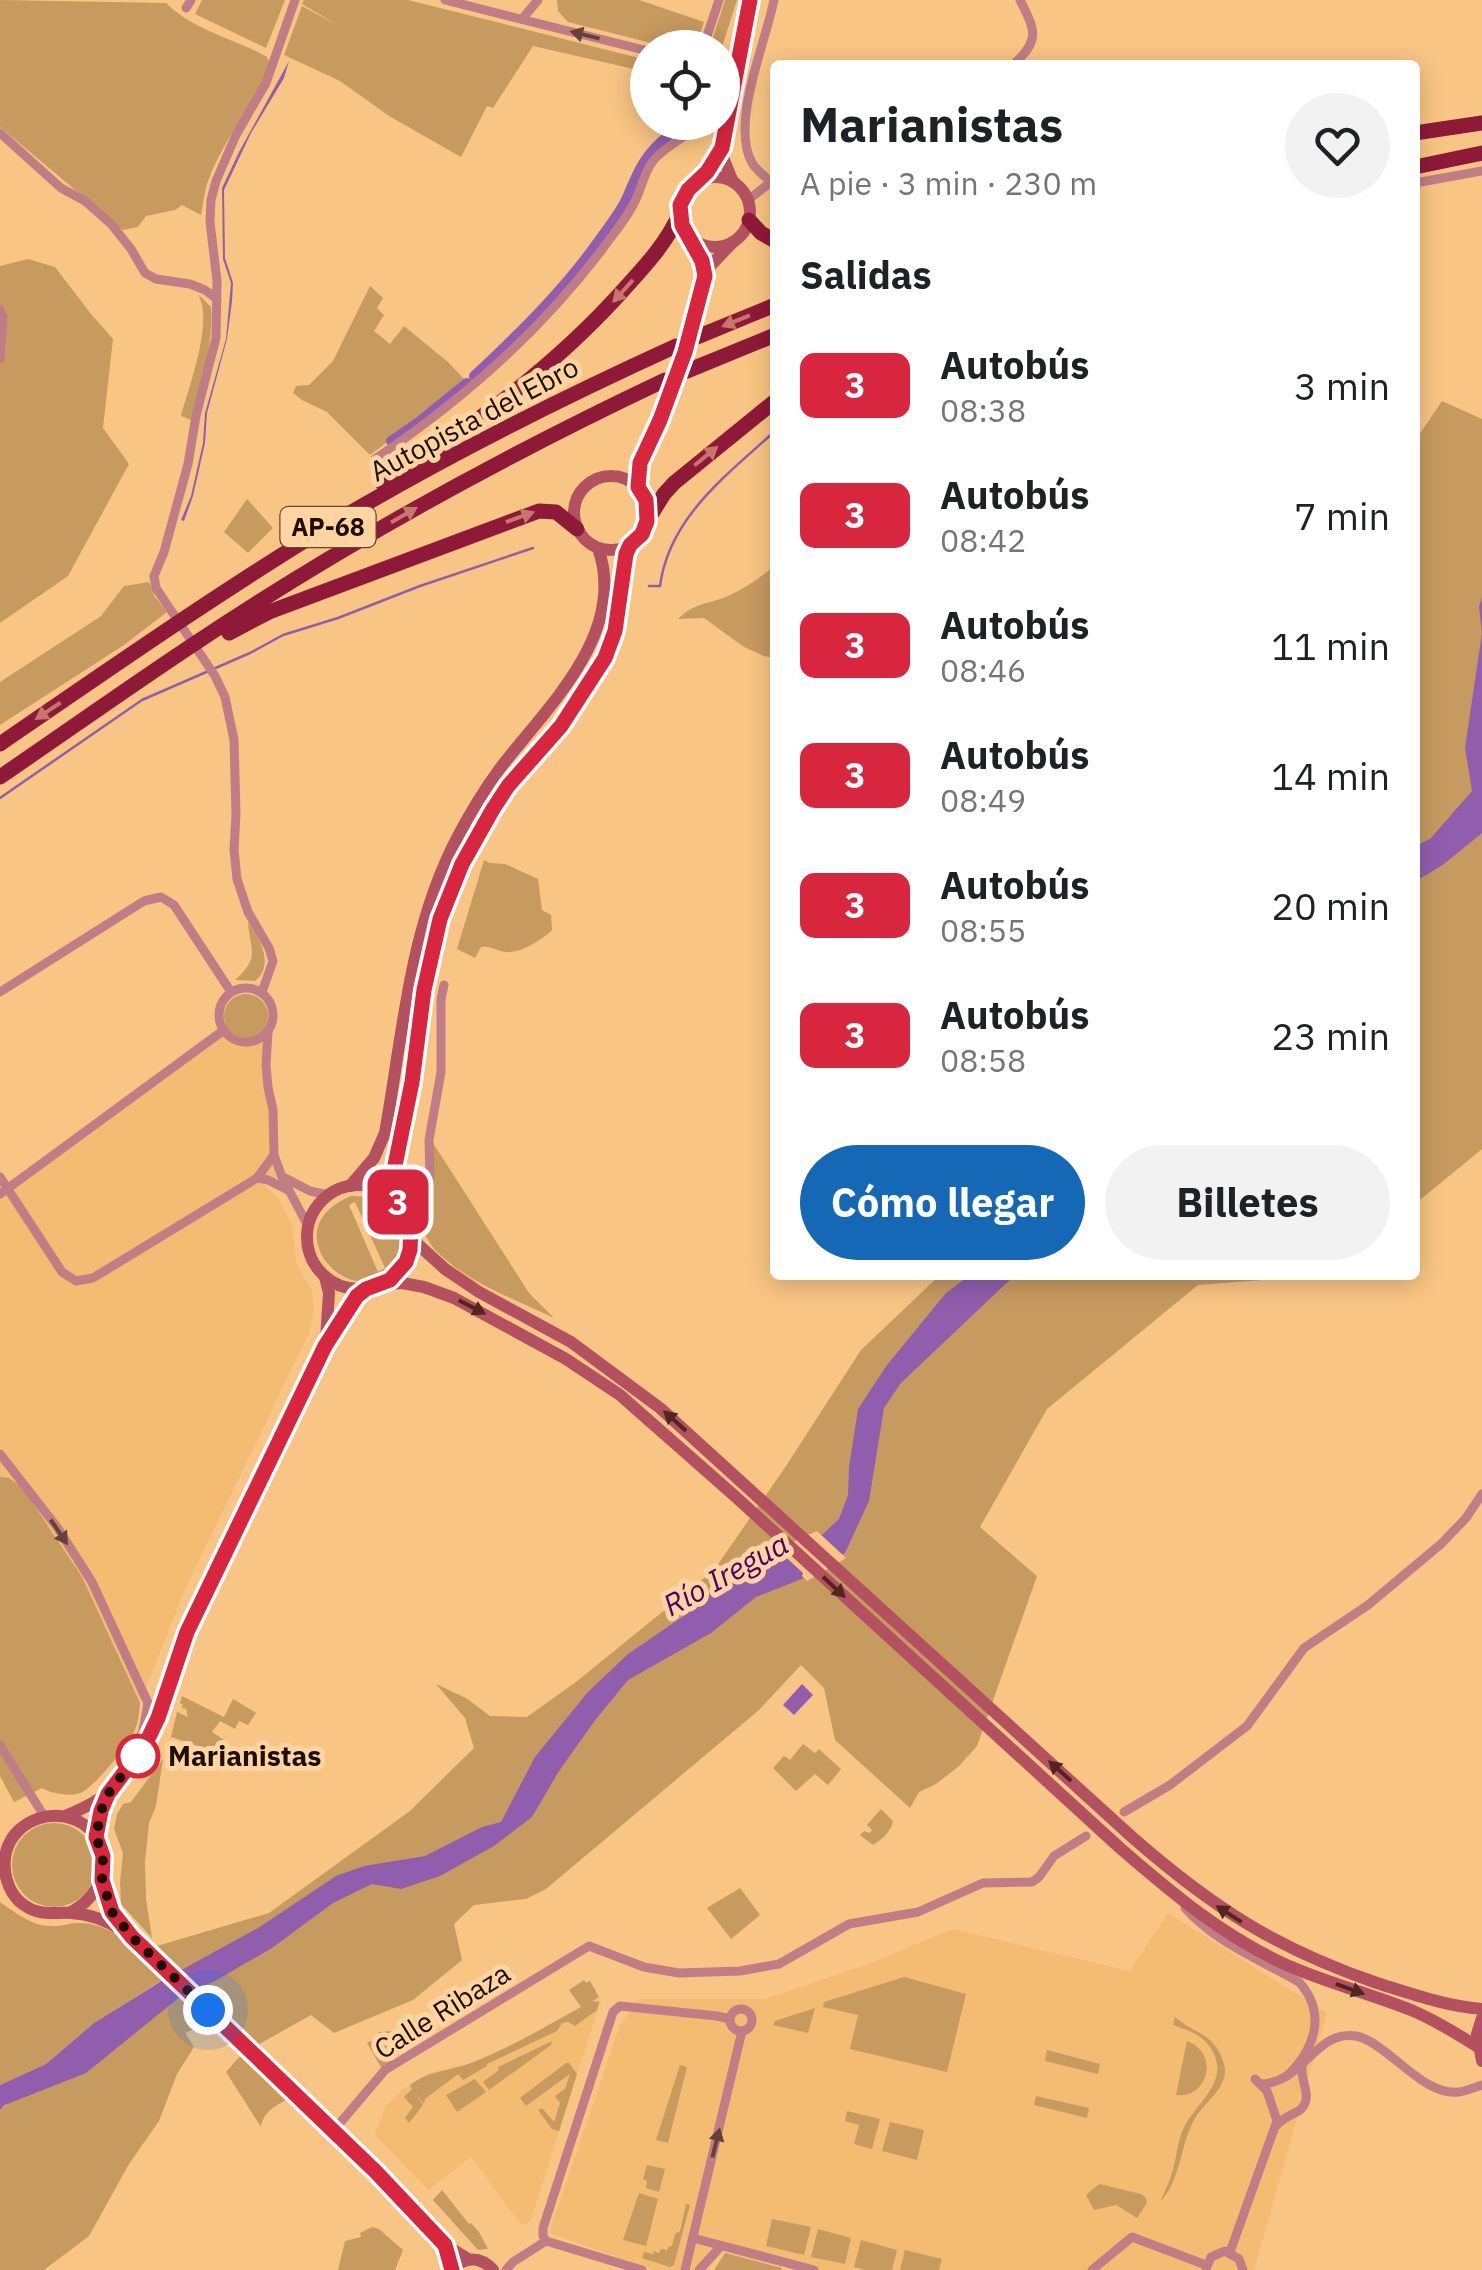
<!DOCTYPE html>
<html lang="es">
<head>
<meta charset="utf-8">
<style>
  :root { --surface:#fff; --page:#f2f2f2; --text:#202124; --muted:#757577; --accent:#1468b6 }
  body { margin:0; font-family:"IBM Plex Sans",sans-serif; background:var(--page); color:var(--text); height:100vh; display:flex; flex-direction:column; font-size:38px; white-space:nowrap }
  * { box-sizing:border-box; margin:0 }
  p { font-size:32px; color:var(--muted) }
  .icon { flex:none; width:55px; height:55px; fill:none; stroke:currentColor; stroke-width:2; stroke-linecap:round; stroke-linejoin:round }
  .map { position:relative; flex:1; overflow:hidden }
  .panel { position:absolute; left:770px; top:60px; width:650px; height:1220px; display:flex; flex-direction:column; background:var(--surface); border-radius:10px; box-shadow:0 5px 25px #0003 }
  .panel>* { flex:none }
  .badge { padding:0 20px; border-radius:15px; font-size:35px; line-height:65px }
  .buttons { position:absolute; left:630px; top:30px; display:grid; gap:20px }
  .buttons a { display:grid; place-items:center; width:110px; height:110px; border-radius:50%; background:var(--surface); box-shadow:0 5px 25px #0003; font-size:50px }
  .you { position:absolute; width:50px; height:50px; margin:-25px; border:8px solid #fff; border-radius:50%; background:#1a73e8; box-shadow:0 0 0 15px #1a73e833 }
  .map>.badge { position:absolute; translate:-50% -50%; box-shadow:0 0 0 5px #fff }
  h2 { padding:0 30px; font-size:38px; line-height:90px }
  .round { display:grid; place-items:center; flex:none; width:105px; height:105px; border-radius:52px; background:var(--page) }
  .head { display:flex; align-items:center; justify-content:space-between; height:170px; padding:0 30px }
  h1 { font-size:48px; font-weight:800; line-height:75px }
  .cta { display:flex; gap:20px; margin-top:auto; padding:20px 30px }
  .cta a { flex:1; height:115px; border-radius:60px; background:var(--accent); color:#fff; font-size:40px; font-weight:800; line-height:115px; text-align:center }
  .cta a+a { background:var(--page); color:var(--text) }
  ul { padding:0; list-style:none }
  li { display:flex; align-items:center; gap:30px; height:130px; padding:0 30px }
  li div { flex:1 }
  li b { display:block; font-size:38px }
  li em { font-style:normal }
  li .badge { min-width:110px; font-weight:700; text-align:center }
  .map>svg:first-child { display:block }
  .built { fill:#f4bc73 }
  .green { fill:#c79a60; fill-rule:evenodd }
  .water { fill:#915eae }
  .pier { fill:#f9c584 }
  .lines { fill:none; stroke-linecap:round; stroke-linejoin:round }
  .stream { stroke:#915eae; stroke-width:2.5 }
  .canal { stroke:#915eae; stroke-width:10 }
  .street { stroke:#c17d85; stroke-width:9 }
  .secondary { stroke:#b45161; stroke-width:12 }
  .highway { stroke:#8f1938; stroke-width:15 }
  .oneway { fill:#66403c }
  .oneway2 { fill:#c6766c }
  .oneway3 { fill:#512522 }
  .line-casing { stroke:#fff; stroke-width:22 }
  .line { stroke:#d7263d; stroke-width:15 }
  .walk { stroke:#1c0e00; stroke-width:10; stroke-dasharray:0 18 }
  .stop-dot { fill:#fff; stroke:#d7263d; stroke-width:5 }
  .labels { text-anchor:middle; stroke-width:10; stroke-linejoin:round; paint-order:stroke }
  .shield { fill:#fed4a1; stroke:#604930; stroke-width:2.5 }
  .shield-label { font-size:25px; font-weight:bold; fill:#1c0e00 }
  .street-label { font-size:28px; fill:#1c0e00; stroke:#fed4a1 }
  .stop-label { font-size:28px; font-weight:bold; fill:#1c0e00; stroke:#fed4a1; text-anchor:start }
  .water-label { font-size:30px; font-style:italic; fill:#4d006b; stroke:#fed4a1 }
</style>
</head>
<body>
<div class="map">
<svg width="1482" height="2270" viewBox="0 0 1482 2270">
  <rect width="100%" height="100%" fill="#f9c584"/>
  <g class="built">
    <polygon points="224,1030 237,1040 245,1042 262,1037 267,1042 274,1128 282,1177 258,1179 279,1199 292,1225 297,1265 311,1288 313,1298 314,1314 309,1333 183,1594 140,1703 138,1722 133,1734 83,1792 75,1795 49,1792 42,1788 14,1802 0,1776 0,1177 7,1188"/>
    <polygon points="1168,1913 1327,2013 1254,2270 794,2270 723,2252 708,2270 654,2270 549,2233 620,2025 639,1999 765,1999 868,1964 953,1929 1129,1971"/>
    <polygon points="597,1998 601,2000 531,2220 522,2226 471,2157 428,2190 375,2135 386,2105 402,2090 426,2074 469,2064 539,2032"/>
  </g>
  <g class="green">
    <path d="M0,0L166,3C193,30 235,39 267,57L270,64C253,106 222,141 207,184C204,194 203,205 201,215L182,205L175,210L146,216L138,227L123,230L0,127Z"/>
    <polygon points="202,0 285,0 266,48 195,14"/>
    <polygon points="304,0 408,0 647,60 647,72 533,46 493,108 487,106 461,157 389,116 340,81 284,55 302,6 339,26 302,4"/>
    <polygon points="557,0 639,0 704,22 695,47 667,47 568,22 558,11"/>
    <polygon points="725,0 737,0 722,47 710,47"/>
    <polygon points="28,259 55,267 91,314 113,339 103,428 129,464 68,576 0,623 0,266"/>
    <polygon points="370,286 383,298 377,308 384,315 374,331 390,344 404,326 448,362 467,382 370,455 327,412 302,400 293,393 296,386 309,385 333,361"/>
    <path d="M198,294L211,307C214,345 200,384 191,420L181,416C189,387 214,321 198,294Z"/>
    <polygon points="1442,401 1482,419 1482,1149 1415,1204 1415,441"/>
    <polygon points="247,499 273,528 248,553 224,532"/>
    <path d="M775,565V658L764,656L744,647L704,618L678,619C695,602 707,605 728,596C746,588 760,578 775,565Z"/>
    <polygon points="149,582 155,597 167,612 124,645 0,725 0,682 92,622 101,616 124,586"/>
    <path d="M484,860L490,863L505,864L538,879L542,910L551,915L552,930C543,939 520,954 506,952C495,951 493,946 481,947L475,958L457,949Z"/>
    <path d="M248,922C260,940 275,964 255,981L235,980C261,956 250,952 248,922Z"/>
    <circle cx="246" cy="1016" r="22"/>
    <path d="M433,1143L529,1293L554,1318C514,1299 468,1283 436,1251C425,1239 420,1223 413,1208L426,1195Z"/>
    <path d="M351,1196C384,1195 416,1221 398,1256C364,1327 265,1231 351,1196ZM355,1202L385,1268L378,1272L349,1205Z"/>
    <path d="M940,1275H1327L1198,1285L1047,1409L980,1527L1037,1576L977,1746L959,1766L936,1784L919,1792L910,1808L835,1740L824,1688L801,1665L759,1710L546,1889L526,1899L474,1905L454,1924L462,1960L413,2000L334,2033L311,2015L254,2047L222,2017L185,2033L194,2047L177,2074L159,2121L129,2164L89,2236L44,2270H0V2110L162,1980L94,2023L46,2064L0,2085V1902C15,1912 31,1926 51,1926C59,1927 67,1924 75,1923C93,1922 107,1928 121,1938L129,1929L157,1954L154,1947L156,1944L157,1946L269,1913L410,1811L474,1748L465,1718L436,1684L466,1698L490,1716L527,1717L576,1682L714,1570L784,1469L861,1350Z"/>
    <path d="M0,1477L9,1478L22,1487L82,1577L140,1703C139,1714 138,1724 133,1734C125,1748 94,1788 80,1793C69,1797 51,1793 42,1788L14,1802L0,1776Z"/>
    <polygon points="182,1696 224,1717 233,1699 256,1713 248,1725 239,1721 235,1729 220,1721 212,1732 227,1742 225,1746 239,1755 236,1759 171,1737 177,1712 188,1717 186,1709 182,1708 183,1705 180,1703"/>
    <polygon points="803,1744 815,1753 819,1749 841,1769 828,1785 815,1774 796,1791 773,1768 784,1756 790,1760"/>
    <polygon points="163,1759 156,1806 149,1823 145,1862 146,1899 152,1938 121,1904 120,1882 123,1853 114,1829 117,1814 123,1804 131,1802"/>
    <path d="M881,1809L893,1821C891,1832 882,1839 873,1845L860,1835L864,1831L870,1833L872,1830L867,1825Z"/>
    <circle cx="54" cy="1865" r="42"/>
    <polygon points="740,1888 760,1915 731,1939 707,1908"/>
    <polygon points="904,1977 966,1994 947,2072 850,2049 858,2015 823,2007 824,2002"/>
    <path d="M584,1980L586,1983L590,1981L599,1997L592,2001L599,2002L597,2010L575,2026L568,2022L562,2023L557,2031L487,2064V2066L463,2080L458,2074L425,2099L424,2104L415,2093L423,2105L409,2123L405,2118L413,2107L404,2097L412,2089L410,2085C431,2070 445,2072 468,2064C507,2050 544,2027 581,2007L569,1990Z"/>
    <polygon points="815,2008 808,2033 773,2025 775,2021"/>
    <path d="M1175,2017C1196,2035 1215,2033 1224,2064C1231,2088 1200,2104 1192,2124C1179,2152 1181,2179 1160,2202C1164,2193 1169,2183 1172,2173C1177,2158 1177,2141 1184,2127C1198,2101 1230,2081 1212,2050C1203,2035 1190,2031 1173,2025Z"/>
    <polygon points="393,2031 397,2040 386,2048 394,2062 382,2069 367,2043 375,2039 379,2032"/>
    <polygon points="552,2041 551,2045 489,2090 483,2082 499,2070 498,2067"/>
    <path d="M1187,2041C1220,2053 1208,2099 1176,2095Z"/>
    <polygon points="1047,2050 1100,2064 1098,2074 1045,2061"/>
    <path d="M242,2054L290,2098C277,2105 263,2111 261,2127L226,2072Z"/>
    <polygon points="566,2063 569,2063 577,2074 559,2131 552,2129 538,2110 542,2108 554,2122 560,2103 555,2096 565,2089 570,2074 526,2106 520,2098"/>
    <polygon points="680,2065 687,2067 668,2143 656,2140"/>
    <polygon points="475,2079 486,2092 457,2112 446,2095"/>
    <polygon points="1036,2096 1089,2108 1087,2118 1034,2105"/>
    <polygon points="847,2111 880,2119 872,2149 854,2144 859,2125 845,2121"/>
    <polygon points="890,2122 924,2130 917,2160 882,2151"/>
    <polygon points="647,2165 665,2169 659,2192 646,2188 647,2181 643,2179"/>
    <polygon points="1099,2184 1141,2194 1146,2198 1147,2203 1137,2218 1116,2205 1094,2210 1086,2195"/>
    <polygon points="442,2190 469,2224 471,2223 479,2232 488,2249 478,2250 433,2200"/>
    <polygon points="639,2193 658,2199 646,2246 623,2240"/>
    <polygon points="686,2204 690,2205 674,2265 670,2267 642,2258 644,2252 653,2254 654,2251 659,2253 661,2249 667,2250 669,2246 672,2246 675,2234 680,2231"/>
    <polygon points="772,2219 811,2227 804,2255 766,2246"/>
    <polygon points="372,2227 379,2229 403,2250 395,2270 338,2270 345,2241 361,2237 360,2233"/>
    <polygon points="818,2229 851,2238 845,2264 811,2257"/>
    <polygon points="861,2240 897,2250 892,2270 866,2270 854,2267"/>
    <polygon points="905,2250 942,2259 939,2270 900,2270"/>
    <polygon points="725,2253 782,2268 781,2270 714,2270"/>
  </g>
  <g class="water">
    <polygon points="289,61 284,78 251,133 224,190 225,258 233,283 232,301 227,339 207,413 205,443 193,496 184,521 181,520 191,496 203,443 205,413 226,339 231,283 223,259 222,188 239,152"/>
    <polygon points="1482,597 1482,833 1444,864 1415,882 1415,846 1430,839 1472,791 1465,748 1482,633 1479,607"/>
    <polygon points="970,1275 1015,1275 901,1383 884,1408 869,1501 845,1553 804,1578 756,1597 711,1633 628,1680 596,1719 559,1771 532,1817 494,1846 440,1876 401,1889 372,1884 333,1903 272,1948 215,1981 181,1996 86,2073 5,2105 0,2110 0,2085 46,2064 94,2023 163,1980 258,1928 336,1876 364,1866 425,1856 482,1827 501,1822 535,1757 587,1693 628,1654 688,1613 733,1575 823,1534 839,1519 848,1495 849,1467 858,1409 887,1365 946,1293"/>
    <polygon points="802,1684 813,1695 794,1715 783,1705"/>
  </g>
  <polygon class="pier" points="817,1531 846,1558 807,1581 802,1576 803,1573 777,1549"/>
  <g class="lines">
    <g class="stream">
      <path d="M649,586H660C669,517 727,475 775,431"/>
      <polyline points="0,798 142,700 250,653 283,635 338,618 420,586 533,548"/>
    </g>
    <g class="canal">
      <path d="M474,376C519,334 564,290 600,239C610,225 623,209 629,193C639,169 647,152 668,136"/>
      <polyline points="391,441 420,421 467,383"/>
      <polyline points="399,453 402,459"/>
    </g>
    <g class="street">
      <polyline points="445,0 648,51"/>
      <path d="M774,0C766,42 730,123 752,163C758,172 766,178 775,184"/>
      <polyline points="186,8 191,0"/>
      <polyline points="522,19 538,0"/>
      <polyline points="703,48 719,0"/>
      <path d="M1013,65C1041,40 1035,30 1020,0"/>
      <polyline points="0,133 61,188 85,201 112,225 131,249 145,273 156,279 190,284 205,290 217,299"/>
      <polyline points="1415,183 1482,171"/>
      <polyline points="748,200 771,182"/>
      <polyline points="0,310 3,317 0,359"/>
      <path d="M375,459C463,400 541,331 604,247C614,233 627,218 634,203C642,189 643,174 653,161C666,145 687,138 699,122"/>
      <circle cx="246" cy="1015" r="27"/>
      <polyline points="0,992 144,901 161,897 174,905 231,992"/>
      <polyline points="262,992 273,961 269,948 248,912 237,879 234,850 236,814 234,740 225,697 215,676 156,588 154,576 164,552 188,464 196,416 216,338 217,281 210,222 211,200 216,181 236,135 266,83 295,0"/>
      <polyline points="268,1032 266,1065 268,1087 273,1110 274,1155 282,1177 308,1226"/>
      <polyline points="274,1155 257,1178 268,1180 288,1190"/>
      <polyline points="0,1177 62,1272 76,1281 93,1278 257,1178"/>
      <polyline points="285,1178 310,1191 329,1195"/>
      <polyline points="0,1194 224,1030"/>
      <polyline points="408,1218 422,1208 427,1198 430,1175 429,1140 441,1072 441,999 444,985"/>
      <polyline points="0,1454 57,1527 92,1582 148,1703 143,1730 137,1748"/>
      <polyline points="0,1745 44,1816"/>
      <polyline points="1124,1812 1170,1785 1247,1726 1304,1648 1368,1605 1441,1544 1466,1518 1482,1494"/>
      <path d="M1185,1908C1215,1942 1260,1960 1299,1982C1327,2013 1315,2049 1287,2076"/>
      <circle cx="741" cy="2020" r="11"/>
      <path d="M1262,2084C1304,2082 1316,2029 1356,2036C1367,2038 1376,2045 1384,2051C1405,2066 1431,2095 1459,2092C1467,2091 1475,2087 1482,2085"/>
      <path d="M1277,2125C1285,2116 1291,2116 1300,2110C1314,2098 1300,2081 1302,2067"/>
      <polyline points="334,2130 385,2070 589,1946 644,1967 679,1973 740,1971 779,1964 849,1924 918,1912 983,1883 1032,1882 1039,1877 1054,1856 1086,1836"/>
      <polyline points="693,2238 814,2270"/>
      <polyline points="546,2241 543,2236 543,2228 613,2012 620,2006 717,2016 730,2019"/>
      <polyline points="546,2241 642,2270"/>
      <polyline points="1230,2252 1277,2121 1267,2091 1255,2079"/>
      <polyline points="1206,2269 1211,2257 1225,2251 1239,2259 1243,2270"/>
      <polyline points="506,2270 513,2262 546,2241"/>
      <polyline points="685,2270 742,2031"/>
      <polyline points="699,2270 721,2246"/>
      <polyline points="1092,2270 1132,2237 1206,2265"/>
    </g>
    <g class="secondary">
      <circle cx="715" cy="212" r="35"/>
      <polyline points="733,182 724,160 722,148 750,0"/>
      <polyline points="690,237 702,261 705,276"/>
      <circle cx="611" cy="513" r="37"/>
      <polyline points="638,487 640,463 660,419 685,352 705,276 711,265 733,242"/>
      <circle cx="359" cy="1237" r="52"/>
      <path d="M350,1186L374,1158L385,1133C403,1033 409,930 457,838C470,813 484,790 501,767C548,706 628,633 598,548"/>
      <polyline points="396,1199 392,1180 412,1082 424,990 440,919 462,864 493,809 508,786 561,726 605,658 615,631 629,545"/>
      <path d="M412,1239L445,1269L479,1292L571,1342L660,1408L1132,1837C1212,1907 1275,1948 1377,1983C1412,1994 1445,2006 1482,2009"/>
      <polyline points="325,1277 329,1293 326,1339"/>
      <path d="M379,1285L402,1283L424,1287L454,1298L566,1359L620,1395L737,1498L1120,1848C1173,1894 1224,1937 1289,1966C1328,1983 1371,1994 1411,2010C1435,2020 1456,2033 1478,2047"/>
      <path d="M65,1816C95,1804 111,1794 130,1767C160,1727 166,1679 186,1634C228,1536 282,1443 325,1345L348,1307L366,1289"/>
      <polyline points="96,1837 107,1797"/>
      <polyline points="102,1880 112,1912 131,1937 334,2130 445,2245 468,2259"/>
      <path d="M69,1913C102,1898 120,1852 86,1826C58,1805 15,1818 6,1852C2,1870 7,1890 20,1902C38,1917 51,1912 71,1913C89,1914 106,1920 121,1930"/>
      <polyline points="1482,2018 1477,2034 1482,2061"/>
      <path d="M452,2270C464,2256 481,2256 493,2270"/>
    </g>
    <g class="highway">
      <polyline points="1415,133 1482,123"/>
      <polyline points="1415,167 1482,153"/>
      <polyline points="749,220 761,233 775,241"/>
      <polyline points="697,337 775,305"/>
      <polyline points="687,371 775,335"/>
      <path d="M383,484C472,427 556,366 626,287C647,264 667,242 680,213"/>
      <polyline points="647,521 664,494 674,483 775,401"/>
      <polyline points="229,633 269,612 539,511 556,512 577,529"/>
      <path d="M0,744C115,665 230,585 350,513C456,451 564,397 676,346"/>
      <path d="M0,777C63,734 125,690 188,648C340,546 500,458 665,380"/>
    </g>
  </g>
  <defs><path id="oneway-solid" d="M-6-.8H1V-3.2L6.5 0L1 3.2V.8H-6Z" transform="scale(2.5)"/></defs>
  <g class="oneway">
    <use href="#oneway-solid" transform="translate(585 35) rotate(-166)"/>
    <use href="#oneway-solid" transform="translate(59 1532) rotate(56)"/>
    <use href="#oneway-solid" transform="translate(716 2143) rotate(-76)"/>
  </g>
  <g class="oneway2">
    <use href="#oneway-solid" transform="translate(623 291) rotate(132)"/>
    <use href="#oneway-solid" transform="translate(736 321) rotate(158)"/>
    <use href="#oneway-solid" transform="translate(706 456) rotate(-39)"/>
    <use href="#oneway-solid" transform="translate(404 515) rotate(-30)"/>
    <use href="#oneway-solid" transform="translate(520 517) rotate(-20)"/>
    <use href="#oneway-solid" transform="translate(48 711) rotate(146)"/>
  </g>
  <g class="oneway3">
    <use href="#oneway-solid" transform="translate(472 1307) rotate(27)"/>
    <use href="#oneway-solid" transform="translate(675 1421) rotate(-138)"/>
    <use href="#oneway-solid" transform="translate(834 1587) rotate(43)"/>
    <use href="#oneway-solid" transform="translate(1060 1771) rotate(-138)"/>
    <use href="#oneway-solid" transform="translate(1229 1914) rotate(-147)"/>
    <use href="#oneway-solid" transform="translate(1350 1989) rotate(20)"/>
  </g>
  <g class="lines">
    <g class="line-casing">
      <polyline id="line" points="452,2270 445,2245 376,2172 132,1937 112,1912 102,1880 103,1856 96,1837 101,1811 108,1794 145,1745 158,1718 187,1632 325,1346 357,1296 366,1289 390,1280 406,1262 410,1250 411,1228 404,1210 396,1199 392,1180 412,1082 424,990 440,919 462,864 493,809 508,786 561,726 605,658 615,631 626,554 630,545 642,534 647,521 646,500 638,487 640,463 660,420 685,352 705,276 702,261 682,225 680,205 688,190 707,172 722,148 750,0"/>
    </g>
    <use href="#line" class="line"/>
    <polyline class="walk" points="138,1756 145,1745 108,1794 101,1811 96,1837 103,1856 102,1880 112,1912 132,1937 208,2010"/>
  </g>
  <circle class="stop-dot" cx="138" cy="1756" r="20"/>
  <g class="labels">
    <rect class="shield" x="280.5" y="507" width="95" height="40" rx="8"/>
    <g class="shield-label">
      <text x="328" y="536">AP-68</text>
    </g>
    <g class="street-label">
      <text transform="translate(474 419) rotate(-28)" y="10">Autopista del Ebro</text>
      <text transform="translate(442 2011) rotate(-32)" y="10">Calle Ribaza</text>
    </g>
    <g class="stop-label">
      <text x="168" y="1766">Marianistas</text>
    </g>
    <g class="water-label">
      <text transform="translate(726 1575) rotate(-29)" y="10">Río Iregua</text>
    </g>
  </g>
</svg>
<div class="buttons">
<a><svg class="icon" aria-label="locate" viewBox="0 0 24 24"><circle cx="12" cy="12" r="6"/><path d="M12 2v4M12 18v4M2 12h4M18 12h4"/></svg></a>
</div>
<div class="you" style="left:208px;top:2010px"></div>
<b class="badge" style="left:398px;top:1202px;background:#d7263d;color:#fff">3</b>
<section class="panel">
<div class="head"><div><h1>Marianistas</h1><p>A pie · 3 min · 230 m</p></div><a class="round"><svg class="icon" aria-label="heart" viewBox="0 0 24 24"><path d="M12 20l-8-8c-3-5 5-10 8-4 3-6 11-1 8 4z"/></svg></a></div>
<h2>Salidas</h2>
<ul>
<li><span class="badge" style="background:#d7263d;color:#fff">3</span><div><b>Autobús</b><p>08:38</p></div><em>3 min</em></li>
<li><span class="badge" style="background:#d7263d;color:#fff">3</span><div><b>Autobús</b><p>08:42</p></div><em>7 min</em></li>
<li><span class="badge" style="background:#d7263d;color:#fff">3</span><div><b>Autobús</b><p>08:46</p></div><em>11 min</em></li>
<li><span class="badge" style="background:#d7263d;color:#fff">3</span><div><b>Autobús</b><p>08:49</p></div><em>14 min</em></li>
<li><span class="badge" style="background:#d7263d;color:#fff">3</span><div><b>Autobús</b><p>08:55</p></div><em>20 min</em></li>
<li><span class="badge" style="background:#d7263d;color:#fff">3</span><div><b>Autobús</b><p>08:58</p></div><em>23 min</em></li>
</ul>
<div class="cta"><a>Cómo llegar</a><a>Billetes</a></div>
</section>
</div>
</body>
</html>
